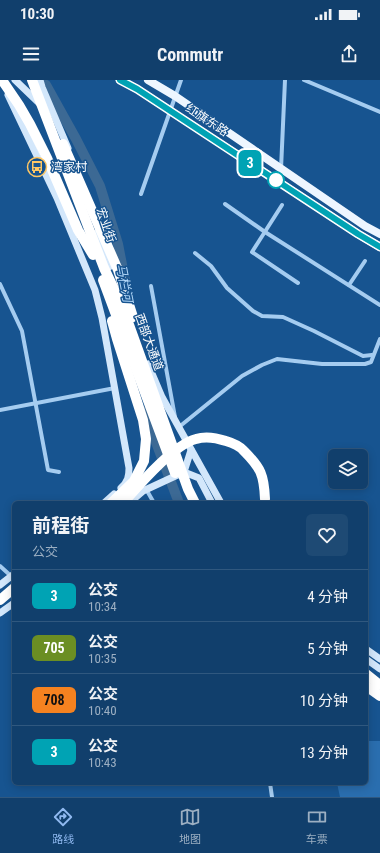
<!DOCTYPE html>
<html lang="zh">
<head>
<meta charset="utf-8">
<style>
  :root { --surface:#113f6c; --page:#1e4a74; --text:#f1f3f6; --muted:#9cafc2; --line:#30587f; --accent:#90b9f0 }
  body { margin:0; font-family:"Roboto Condensed","Noto Sans SC",sans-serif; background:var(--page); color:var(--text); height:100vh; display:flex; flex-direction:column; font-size:15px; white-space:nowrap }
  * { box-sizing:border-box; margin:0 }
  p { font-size:13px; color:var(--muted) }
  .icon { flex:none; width:22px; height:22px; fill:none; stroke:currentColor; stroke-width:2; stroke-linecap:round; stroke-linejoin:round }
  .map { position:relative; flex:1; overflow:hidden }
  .drawer { position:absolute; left:12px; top:421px; width:356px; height:284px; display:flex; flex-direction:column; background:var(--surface); border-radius:6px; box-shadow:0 2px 10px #0003,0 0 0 1px var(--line) }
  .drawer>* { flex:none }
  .badge { padding:0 8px; border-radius:6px; font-size:14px; line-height:26px }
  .fabs { position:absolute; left:328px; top:369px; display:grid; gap:8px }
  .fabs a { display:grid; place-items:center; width:40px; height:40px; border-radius:6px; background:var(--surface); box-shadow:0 2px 10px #0003,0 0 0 1px var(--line); font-size:20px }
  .map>.badge { position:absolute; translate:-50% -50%; box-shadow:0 0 0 2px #fff }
  .round { display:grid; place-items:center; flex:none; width:42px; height:42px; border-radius:6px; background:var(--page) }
  .head { display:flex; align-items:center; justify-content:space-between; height:68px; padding:0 20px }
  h1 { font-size:19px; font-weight:700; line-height:30px }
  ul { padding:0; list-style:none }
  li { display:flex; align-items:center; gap:12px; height:52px; padding:0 20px; border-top:1px solid var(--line) }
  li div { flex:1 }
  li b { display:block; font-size:15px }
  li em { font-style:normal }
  li .badge { min-width:44px; font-weight:700; text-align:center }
  .status { display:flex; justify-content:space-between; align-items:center; height:28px; padding:0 20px; background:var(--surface); direction:ltr }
  .status svg { height:11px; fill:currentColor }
  header { display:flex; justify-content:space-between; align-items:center; height:52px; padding:0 20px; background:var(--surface); font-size:18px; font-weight:700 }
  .menu { display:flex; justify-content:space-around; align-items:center; height:56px; border-top:1px solid var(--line); background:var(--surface); font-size:11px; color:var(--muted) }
  .menu a { display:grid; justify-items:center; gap:2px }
  .menu .active { color:var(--accent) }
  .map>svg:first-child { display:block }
  .green { fill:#2a6eaf }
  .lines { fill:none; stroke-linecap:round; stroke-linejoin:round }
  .river { stroke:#3c6994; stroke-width:10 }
  .street { stroke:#a5ccf0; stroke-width:4 }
  .secondary { stroke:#d3e7fb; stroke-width:7 }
  .primary { stroke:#eef6ff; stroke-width:8 }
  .highway { stroke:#fff; stroke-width:10 }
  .highway-bridge { stroke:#fff; stroke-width:10 }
  .line-casing { stroke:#fff; stroke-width:9 }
  .line { stroke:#00a3b4; stroke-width:6 }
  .stop-dot { fill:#fff; stroke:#00a3b4; stroke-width:2 }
  .labels { text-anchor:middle; stroke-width:3; stroke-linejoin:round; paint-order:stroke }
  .street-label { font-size:12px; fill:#fff; stroke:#175490 }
  .poi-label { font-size:12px; fill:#fff; stroke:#175490; text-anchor:start }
  .water-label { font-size:13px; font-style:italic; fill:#b1d6f7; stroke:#175490 }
</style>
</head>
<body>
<div class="status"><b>10:30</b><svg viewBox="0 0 49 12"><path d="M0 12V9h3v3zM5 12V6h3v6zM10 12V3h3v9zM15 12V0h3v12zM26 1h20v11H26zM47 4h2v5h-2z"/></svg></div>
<header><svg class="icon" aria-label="menu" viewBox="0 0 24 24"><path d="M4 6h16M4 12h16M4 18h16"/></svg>Commutr<svg class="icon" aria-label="share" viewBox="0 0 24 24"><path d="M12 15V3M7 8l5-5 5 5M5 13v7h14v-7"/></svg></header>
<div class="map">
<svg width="380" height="717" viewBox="0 0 380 717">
  <rect width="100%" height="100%" fill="#175490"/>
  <polygon class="green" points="366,661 380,661 380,717 340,717 337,703 366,703"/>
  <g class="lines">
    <g class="river">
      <polyline points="36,0 46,5 76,59 100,106 118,164 125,200"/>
      <polyline points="148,330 154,357 179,423"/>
    </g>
    <g class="street">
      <polyline points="304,0 380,32"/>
      <polyline points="281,89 285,0"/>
      <polyline points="141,114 181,0"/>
      <polyline points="225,124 265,152 380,225"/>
      <polyline points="282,125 252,172 298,203"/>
      <polyline points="195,173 211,186 227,208 253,231 262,236 283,237 314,251 363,276 372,275"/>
      <polyline points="0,204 22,251 48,390 59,392"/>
      <polyline points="349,205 365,181"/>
      <polyline points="151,206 175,337"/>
      <polyline points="0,330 115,308"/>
      <polyline points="179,347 242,296 262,285 277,279 322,284 365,284 371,282 380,259"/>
      <polyline points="146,409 154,423"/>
      <polyline points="0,486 11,496"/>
      <polyline points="270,703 272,717"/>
    </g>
    <g class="secondary">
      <polyline points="15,0 40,24"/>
      <polyline points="40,0 42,7 68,68"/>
      <path d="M8,15L57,118L95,210L102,238L129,388C129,396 128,402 121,408"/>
      <polyline points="97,153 109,187"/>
      <polyline points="148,284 162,317 221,423"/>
      <polyline points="184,392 191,370"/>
      <polyline points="104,423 114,414"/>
      <polyline points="129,423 143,411 184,392 199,398 212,423"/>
      <polyline points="0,505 14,494"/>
      <polyline points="0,533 14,523"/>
      <polyline points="366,569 380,579"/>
      <polyline points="366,579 380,589"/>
    </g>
    <g class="primary">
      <polyline points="120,0 137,9 358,154 380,167"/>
      <polyline points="148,0 175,16 365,146 380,154"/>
    </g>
    <g class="highway">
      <polyline points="2,0 19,25 30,44 47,78 78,150 93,175"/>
      <polyline points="0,520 14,508"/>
      <polyline points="366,594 380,605"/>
      <polyline points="366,606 380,616"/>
    </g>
    <g class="highway-bridge">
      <polyline points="32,0 104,188 123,228 188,409 195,423"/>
      <polyline points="63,64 118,190 133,237"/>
      <polyline points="103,200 175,393"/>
      <polyline points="111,423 134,401 144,381 146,359 143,340 117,259 112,241"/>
      <path d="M123,423C139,405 173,365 196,359C205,356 217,358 226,361C233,363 239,365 244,371C261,388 264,395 265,419"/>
    </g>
  </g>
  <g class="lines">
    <g class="line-casing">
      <polyline id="line" points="120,0 137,9 358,154 380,167"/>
    </g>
    <use href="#line" class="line"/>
  </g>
  <defs>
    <g id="bus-ring" transform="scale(1)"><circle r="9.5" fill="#175490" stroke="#ffc764" stroke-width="1.5"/><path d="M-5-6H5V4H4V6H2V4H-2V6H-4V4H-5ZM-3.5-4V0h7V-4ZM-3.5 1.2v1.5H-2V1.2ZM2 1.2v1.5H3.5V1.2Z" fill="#ffc764"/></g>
  </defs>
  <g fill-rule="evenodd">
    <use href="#bus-ring" x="37" y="87"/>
  </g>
  <circle class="stop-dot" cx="276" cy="100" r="8"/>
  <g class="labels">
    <g class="street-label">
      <text transform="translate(207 40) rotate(33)" y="4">红旗东路</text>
      <text transform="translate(106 145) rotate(71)" y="4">宏业街</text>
      <text transform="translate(149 262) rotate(70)" y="4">西部大通道</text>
    </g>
    <g class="poi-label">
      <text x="51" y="91">湾家村</text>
    </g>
    <g class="water-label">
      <text transform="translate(125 203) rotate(79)" y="5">马栏河</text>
    </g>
  </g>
</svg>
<div class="fabs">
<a><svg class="icon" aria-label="layers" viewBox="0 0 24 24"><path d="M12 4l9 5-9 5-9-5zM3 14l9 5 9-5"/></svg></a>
</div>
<b class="badge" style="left:250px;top:83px;background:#00a3b4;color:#fff">3</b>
<section class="drawer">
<div class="head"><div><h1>前程街</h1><p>公交</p></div><a class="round"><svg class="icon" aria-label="heart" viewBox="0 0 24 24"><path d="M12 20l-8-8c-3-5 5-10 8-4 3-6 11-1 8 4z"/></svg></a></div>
<ul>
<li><span class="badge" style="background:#00a3b4;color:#fff">3</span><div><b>公交</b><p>10:34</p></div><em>4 分钟</em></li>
<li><span class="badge" style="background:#6b8e23;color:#fff">705</span><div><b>公交</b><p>10:35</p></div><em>5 分钟</em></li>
<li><span class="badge" style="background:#f58220;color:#111">708</span><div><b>公交</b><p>10:40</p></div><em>10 分钟</em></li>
<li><span class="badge" style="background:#00a3b4;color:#fff">3</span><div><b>公交</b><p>10:43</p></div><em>13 分钟</em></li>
</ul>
</section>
</div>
<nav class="menu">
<a class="active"><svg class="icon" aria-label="directions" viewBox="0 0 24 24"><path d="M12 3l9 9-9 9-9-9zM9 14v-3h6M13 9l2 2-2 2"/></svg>路线</a>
<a><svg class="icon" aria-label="map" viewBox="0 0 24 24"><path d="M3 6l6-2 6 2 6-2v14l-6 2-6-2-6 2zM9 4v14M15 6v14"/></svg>地图</a>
<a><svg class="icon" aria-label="tickets" viewBox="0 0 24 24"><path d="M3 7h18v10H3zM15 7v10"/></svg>车票</a>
</nav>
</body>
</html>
